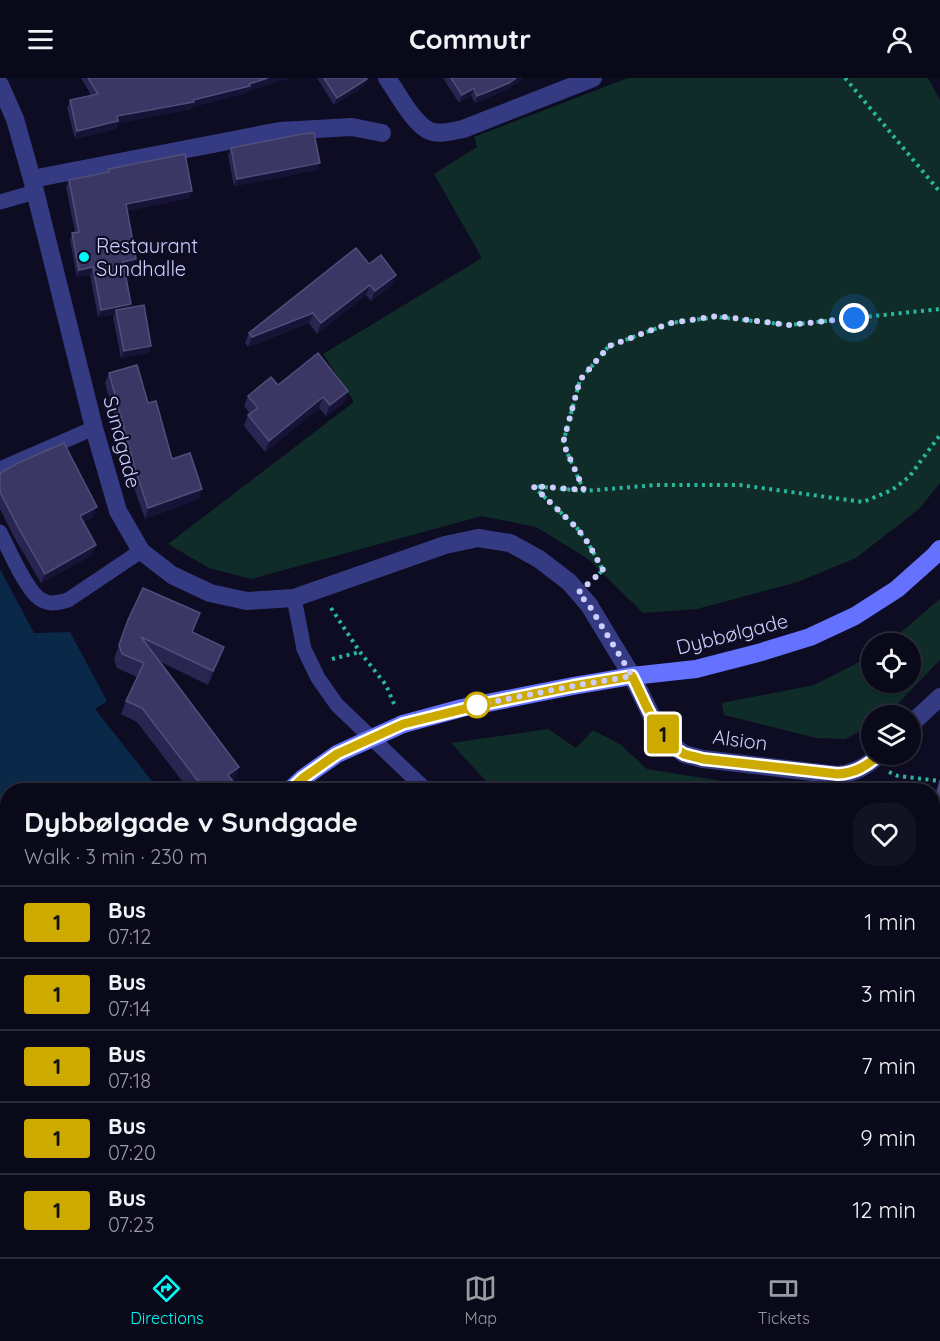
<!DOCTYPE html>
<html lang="en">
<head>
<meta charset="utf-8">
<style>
  :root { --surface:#0a091a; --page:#131223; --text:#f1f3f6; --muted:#999aa2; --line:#2a2a39; --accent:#00f8f5 }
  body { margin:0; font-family:Quicksand,sans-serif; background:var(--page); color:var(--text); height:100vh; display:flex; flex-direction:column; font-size:22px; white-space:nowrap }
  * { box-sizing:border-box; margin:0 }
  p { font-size:20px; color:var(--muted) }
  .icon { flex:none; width:33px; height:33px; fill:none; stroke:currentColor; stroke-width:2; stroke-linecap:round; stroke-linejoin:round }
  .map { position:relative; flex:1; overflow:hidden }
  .side { position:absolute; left:0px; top:705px; width:940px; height:474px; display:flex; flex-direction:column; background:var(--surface); border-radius:24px 24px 0 0; box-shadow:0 2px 4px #0004,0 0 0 2px var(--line) }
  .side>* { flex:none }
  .badge { padding:0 12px; border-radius:4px; font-size:21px; line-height:39px }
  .tools { position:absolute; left:861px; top:555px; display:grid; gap:12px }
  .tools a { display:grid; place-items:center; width:60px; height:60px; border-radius:50%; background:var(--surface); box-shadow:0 2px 4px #0004,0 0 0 2px var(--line); font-size:30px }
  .you { position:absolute; width:30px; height:30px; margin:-15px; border:4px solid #fff; border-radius:50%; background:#1a73e8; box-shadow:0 0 0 9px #1a73e833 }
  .map>.badge { position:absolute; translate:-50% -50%; box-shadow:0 0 0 3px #fff }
  .round { display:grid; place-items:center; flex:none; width:63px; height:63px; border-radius:24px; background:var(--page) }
  .overview { display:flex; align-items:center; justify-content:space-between; height:102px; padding:0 24px }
  h1 { font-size:28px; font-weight:700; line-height:45px }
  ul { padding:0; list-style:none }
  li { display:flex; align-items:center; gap:18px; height:72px; padding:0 24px; border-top:2px solid var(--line) }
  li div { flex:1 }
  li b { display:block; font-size:22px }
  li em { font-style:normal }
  li .badge { min-width:66px; font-weight:700; text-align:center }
  header { display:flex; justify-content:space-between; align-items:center; height:78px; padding:0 24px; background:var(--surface); font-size:27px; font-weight:700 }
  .menu { display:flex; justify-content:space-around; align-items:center; height:84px; border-top:2px solid var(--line); background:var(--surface); font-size:16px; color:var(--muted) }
  .menu a { display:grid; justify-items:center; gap:3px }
  .menu .on { color:var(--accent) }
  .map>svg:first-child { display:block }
  .green { fill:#0f2c28 }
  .water { fill:#0a2948 }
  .pier { fill:#0e0c22 }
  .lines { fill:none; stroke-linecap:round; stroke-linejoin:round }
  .path { stroke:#29b79f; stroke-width:4; stroke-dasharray:3 4.5; stroke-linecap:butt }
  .lane { stroke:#353b83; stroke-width:15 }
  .street { stroke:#353b83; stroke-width:18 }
  .secondary { stroke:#6472ff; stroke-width:18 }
  .secondary-bridge { stroke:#6472ff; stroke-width:18 }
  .wall { fill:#282551 }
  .shaded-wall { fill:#161336 }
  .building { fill:#3a3764; stroke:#514e7c; stroke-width:1.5 }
  .line-casing { stroke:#fff; stroke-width:14 }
  .line { stroke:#ca0; stroke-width:9 }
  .walk { stroke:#cdcdff; stroke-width:6; stroke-dasharray:0 10.8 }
  .poi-dot { fill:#00f8f5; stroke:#0e0c22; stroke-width:2 }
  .stop-dot { fill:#fff; stroke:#ca0; stroke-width:3 }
  .labels { text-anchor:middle; stroke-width:4.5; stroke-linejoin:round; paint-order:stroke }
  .poi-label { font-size:20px; fill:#cdcdff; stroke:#0e0c22; text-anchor:start }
  .street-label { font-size:20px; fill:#cdcdff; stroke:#0e0c22 }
</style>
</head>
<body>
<header><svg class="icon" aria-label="menu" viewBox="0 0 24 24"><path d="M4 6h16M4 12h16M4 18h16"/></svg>Commutr<svg class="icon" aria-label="person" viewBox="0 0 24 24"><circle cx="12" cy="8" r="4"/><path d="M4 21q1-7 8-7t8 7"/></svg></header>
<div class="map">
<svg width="940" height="1179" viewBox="0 0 940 1179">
  <rect width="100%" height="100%" fill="#0e0c22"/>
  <g class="green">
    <polygon points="628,0 928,0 940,22 940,405 919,431 856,480 798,504 697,531 643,535 587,480 536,449 482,438 251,501 209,490 168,466 354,324 323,276 482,180 434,96 477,69 474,59"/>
    <polygon points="940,521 940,582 887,637 872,638 871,648 845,661 816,660 724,637 722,625 814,607 871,578 872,604 910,604 910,566 888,565"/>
    <polygon points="548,651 576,670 593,652 621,667 647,691 778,712 556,712 486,703 451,665"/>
  </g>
  <polygon class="water" points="0,491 34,555 70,554 107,623 95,631 159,712 8,712 8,1172 933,1172 933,950 940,951 940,1179 0,1179"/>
  <polygon class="pier" points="7,1036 7,1113 0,1123 0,1046"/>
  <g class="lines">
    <g class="path">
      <polyline points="845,0 940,114"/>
      <polyline points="584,413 563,365 580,302 609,268 671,245 717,239 789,247 940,231"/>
      <polyline points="594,501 603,492 588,465 577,450 533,408 584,413 656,407 740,407 863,424 892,412 909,399 940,357"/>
      <polyline points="331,530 360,574 386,607 394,626"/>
      <polyline points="332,581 360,574"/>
      <polyline points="889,694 898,698 940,703"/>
      <polyline points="933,931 940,932"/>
    </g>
    <g class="lane">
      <polyline points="0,124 35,114"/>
      <polyline points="0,391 94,350"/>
      <path d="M0,454C8,470 26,512 40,521C49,527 58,525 68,522L141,473"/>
      <polyline points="294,520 304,571 318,600 337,627 423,709"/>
    </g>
    <g class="street">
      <path d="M387,0C397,14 414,47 430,53C440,57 453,53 463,51L593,0"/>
      <path d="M0,7L15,41L32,101L94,350L118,433L141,473L172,497L210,515L247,523L294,520L445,467L478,460L510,465L539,481L569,504L589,527L632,598L656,647L670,665L684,676L703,681L838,697C855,695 867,688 880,676"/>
      <polyline points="32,101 280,53 352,49 382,55"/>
      <polyline points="910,647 940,619"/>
    </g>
    <g class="secondary">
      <polyline points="403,646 462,630 573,608 632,598 696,591 758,575 810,559 855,538 897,511 934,478 940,471"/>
      <polyline points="0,1087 8,1076"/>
    </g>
    <polyline class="secondary-bridge" points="290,712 303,700 337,676 403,646"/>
  </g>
  <g class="wall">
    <polygon points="81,0 289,0 248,13 247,15 192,29 191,31 118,45 116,51 75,61 67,30 70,22 91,17"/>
    <polygon points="317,0 366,0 367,1 364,8 334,27"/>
    <polygon points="443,0 522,0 521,3 506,12 475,25 471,17 459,25"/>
    <polygon points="231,70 317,92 234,108 228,77"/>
    <polygon points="108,91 192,113 189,120 127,133 134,188 124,190 131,226 129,230 151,268 149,275 121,280 113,239 115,236 98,239 90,197 77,199 70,162 72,155 75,154 66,109 69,102 107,94"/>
    <polygon points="369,186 393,207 371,223 366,217 317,256 309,245 248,269 245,265 249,255"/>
    <polygon points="109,295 148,325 172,381 199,421 145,441 132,404 105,305"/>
    <polygon points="278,307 348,313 345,324 326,338 319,330 265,374 244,348 248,337 250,336 244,328 248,318"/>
    <polygon points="0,395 93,439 83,444 92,477 41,505 14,459 0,431"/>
    <polygon points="128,542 193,554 224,569 219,583 208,607 161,584 239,689 234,703 233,704 237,712 189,712 137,644 121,636 126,623 137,599 117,590 114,581"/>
    <polygon points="940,702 940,885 933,884 933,727 935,715"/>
  </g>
  <g class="shaded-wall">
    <polygon points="268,0 289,0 248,13 247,15 192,29 191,31 118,45 116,51 75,61 77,53 117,38 193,22"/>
    <polygon points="516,0 522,0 521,3 506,12 475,25 477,18"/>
    <polygon points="367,1 364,8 334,27 337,20"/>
    <polygon points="474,10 471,17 459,25 462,17"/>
    <polygon points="320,85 317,92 234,108 237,101"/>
    <polygon points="192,113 189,120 123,134 126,126"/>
    <polygon points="136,181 134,188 120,191 123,184"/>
    <polygon points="93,189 90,197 77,199 79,192"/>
    <polygon points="396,197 393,207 371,223 375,213"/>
    <polygon points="370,207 366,217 317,256 321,245"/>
    <polygon points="131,226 128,234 116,232 115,236 98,239 101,232"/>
    <polygon points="313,235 309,245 248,269 252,259"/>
    <polygon points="151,268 149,275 121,280 124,273"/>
    <polygon points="348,313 345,324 326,338 330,327"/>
    <polygon points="323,319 319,330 265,374 269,363"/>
    <polygon points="202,411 199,421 145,441 148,430"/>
    <polygon points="97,429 93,439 76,448 80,438"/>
    <polygon points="96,467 92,477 41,505 45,496"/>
    <polygon points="224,569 219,583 208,607 213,593"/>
    <polygon points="239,689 234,703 223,711 228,697"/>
    <polygon points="933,870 940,870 940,885 933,884"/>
  </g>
  <g class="building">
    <polygon points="88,0 268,0 249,6 250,8 193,22 194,24 117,38 118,43 77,53 70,22 98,16"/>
    <polygon points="324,0 366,0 367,1 337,20"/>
    <polygon points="451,0 516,0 509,5 477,18 474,10 462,17"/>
    <polygon points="314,55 320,85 237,101 231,70 302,56"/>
    <polygon points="185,76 192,113 126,126 136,181 123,184 131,226 101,232 93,189 79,192 72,155 79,154 69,102 109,94 108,91"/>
    <polygon points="356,170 369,186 381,177 396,197 375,213 370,207 321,245 313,235 252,259 249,255"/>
    <polygon points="144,227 151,268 124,273 116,232"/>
    <polygon points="318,275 348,313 330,327 323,319 269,363 248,337 258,330 248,318 271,299 278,307"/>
    <polygon points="137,287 148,325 156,323 172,381 190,375 202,411 148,430 136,394 109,295"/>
    <polygon points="64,365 97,429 80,438 96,467 45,496 18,449 0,414 0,395 20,384"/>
    <polygon points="143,510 200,535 192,554 224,569 213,593 141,559 239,689 228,697 238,710 235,712 205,712 142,630 126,623 144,585 122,576 119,567 128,542"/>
    <polygon points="940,702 940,870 933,870 933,743"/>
  </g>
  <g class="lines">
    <g class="line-casing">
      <path id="line" d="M290,712L303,700L337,676L403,646L484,626L573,608L632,598C645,623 658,663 684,676C690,678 697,679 703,681L838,696C855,695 867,688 880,676"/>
    </g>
    <use href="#line" class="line"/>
    <polyline class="walk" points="477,627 573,608 632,598 589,527 578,515 603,492 588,465 577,450 533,408 584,412 563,365 580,302 609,268 671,245 717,238 789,247 854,240"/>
  </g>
  <circle class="poi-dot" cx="84" cy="179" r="6"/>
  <circle class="stop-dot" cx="477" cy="627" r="12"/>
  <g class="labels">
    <g class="poi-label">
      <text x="96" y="175">Restaurant<tspan x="96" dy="23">Sundhalle</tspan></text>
    </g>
    <g class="street-label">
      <text transform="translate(122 364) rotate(75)" y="7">Sundgade</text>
      <text transform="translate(732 556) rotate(-14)" y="7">Dybbølgade</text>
      <text transform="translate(740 662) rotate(7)" y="7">Alsion</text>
    </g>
  </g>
</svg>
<div class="tools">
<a><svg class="icon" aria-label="locate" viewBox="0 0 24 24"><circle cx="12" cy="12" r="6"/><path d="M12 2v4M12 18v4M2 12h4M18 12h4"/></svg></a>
<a><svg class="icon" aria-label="layers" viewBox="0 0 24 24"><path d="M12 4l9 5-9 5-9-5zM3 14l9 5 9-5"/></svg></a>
</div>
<div class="you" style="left:854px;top:240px"></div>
<b class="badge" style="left:663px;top:656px;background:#ca0;color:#111">1</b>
<section class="side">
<div class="overview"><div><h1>Dybbølgade v Sundgade</h1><p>Walk · 3 min · 230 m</p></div><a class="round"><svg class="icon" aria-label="heart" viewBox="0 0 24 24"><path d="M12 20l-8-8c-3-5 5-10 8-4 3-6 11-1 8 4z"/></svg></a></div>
<ul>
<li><span class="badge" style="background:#ca0;color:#111">1</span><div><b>Bus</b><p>07:12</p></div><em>1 min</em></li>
<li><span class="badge" style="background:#ca0;color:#111">1</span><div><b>Bus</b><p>07:14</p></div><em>3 min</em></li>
<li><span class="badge" style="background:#ca0;color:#111">1</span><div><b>Bus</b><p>07:18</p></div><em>7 min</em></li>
<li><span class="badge" style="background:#ca0;color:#111">1</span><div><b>Bus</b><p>07:20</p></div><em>9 min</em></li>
<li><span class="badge" style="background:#ca0;color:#111">1</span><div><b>Bus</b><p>07:23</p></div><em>12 min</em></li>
</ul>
</section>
</div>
<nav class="menu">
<a class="on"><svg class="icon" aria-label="directions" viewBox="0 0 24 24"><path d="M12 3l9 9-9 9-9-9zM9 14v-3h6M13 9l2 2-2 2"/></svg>Directions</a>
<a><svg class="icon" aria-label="map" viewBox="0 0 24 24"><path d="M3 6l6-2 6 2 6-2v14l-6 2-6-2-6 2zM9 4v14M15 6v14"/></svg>Map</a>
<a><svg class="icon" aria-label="tickets" viewBox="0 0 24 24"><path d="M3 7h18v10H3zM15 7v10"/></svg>Tickets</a>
</nav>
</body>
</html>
